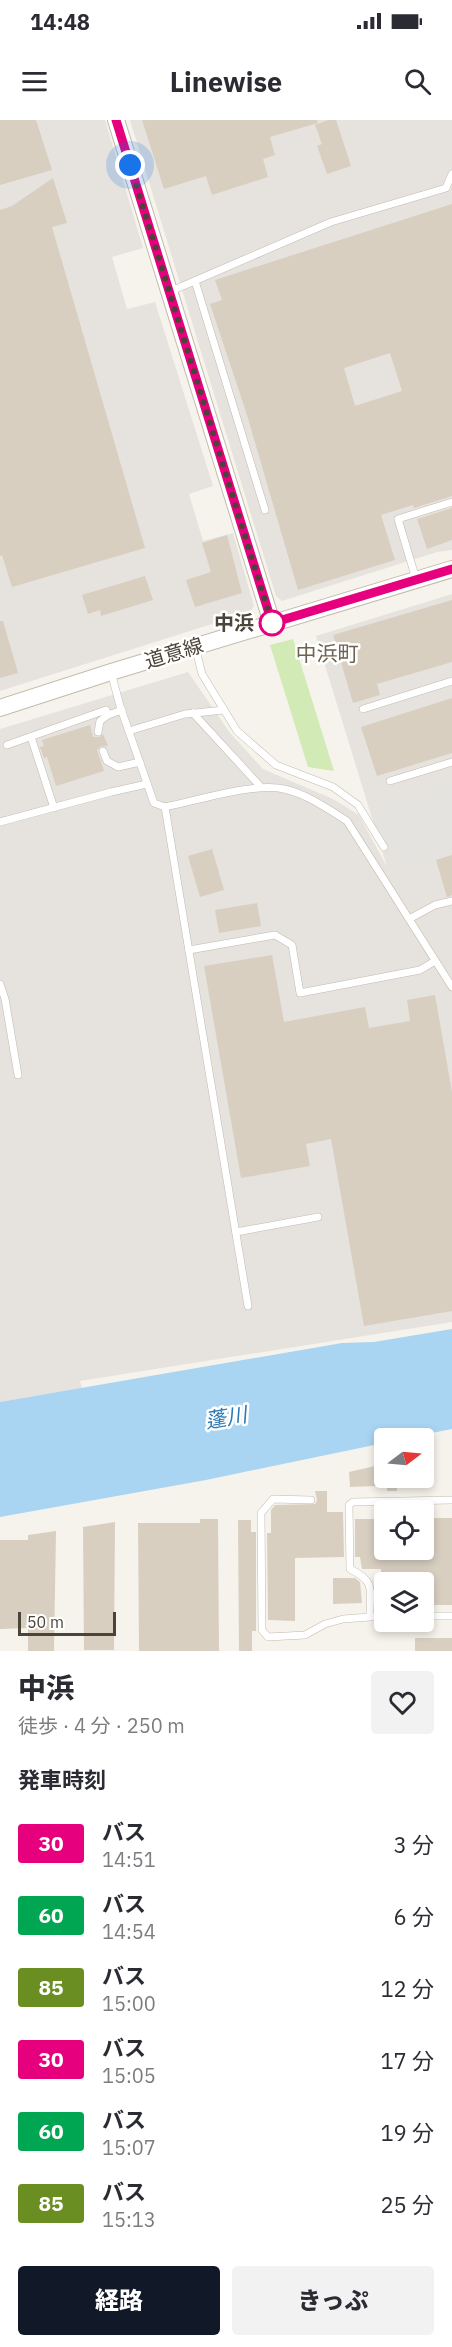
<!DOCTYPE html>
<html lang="ja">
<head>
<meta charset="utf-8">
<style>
  :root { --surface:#fff; --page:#f2f2f3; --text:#2b2b33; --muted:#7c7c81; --accent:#111827 }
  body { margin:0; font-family:"IBM Plex Sans","Noto Sans JP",sans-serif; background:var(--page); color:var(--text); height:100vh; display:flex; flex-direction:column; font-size:22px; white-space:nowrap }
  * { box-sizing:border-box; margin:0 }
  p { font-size:20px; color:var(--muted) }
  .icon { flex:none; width:33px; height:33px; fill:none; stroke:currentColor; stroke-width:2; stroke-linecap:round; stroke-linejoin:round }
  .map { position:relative; height:1531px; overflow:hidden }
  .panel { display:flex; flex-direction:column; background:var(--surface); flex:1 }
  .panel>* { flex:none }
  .badge { padding:0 12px; border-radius:4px; font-size:21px; line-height:39px }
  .needle { width:39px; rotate:74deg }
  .fabs { position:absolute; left:374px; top:1308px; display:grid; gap:12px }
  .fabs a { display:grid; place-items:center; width:60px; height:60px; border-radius:6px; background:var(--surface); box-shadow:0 3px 9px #0003; font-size:30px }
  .scale { position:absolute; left:18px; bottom:15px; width:98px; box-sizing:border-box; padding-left:6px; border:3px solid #4b4439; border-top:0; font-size:16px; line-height:21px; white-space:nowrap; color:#4b4439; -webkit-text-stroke:4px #fff; paint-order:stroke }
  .you { position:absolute; width:30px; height:30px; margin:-15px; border:4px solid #fff; border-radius:50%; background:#1a73e8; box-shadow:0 0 0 9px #1a73e833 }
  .map>.badge { position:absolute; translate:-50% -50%; box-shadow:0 0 0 3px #fff }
  h2 { padding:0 18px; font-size:22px; line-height:54px }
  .round { display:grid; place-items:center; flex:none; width:63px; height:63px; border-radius:6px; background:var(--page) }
  .summary { display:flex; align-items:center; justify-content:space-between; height:102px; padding:0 18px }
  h1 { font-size:28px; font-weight:800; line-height:45px }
  .cta { display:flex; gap:12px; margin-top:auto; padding:12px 18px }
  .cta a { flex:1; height:69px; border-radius:6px; background:var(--accent); color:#fff; font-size:24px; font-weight:800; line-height:69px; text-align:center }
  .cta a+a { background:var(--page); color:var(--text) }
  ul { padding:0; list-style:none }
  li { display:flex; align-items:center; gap:18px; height:72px; padding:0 18px }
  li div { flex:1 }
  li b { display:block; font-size:22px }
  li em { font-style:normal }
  li .badge { min-width:66px; font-weight:700; text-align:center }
  .status { display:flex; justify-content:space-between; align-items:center; height:42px; padding:0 30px; background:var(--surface); direction:ltr }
  .status svg { height:16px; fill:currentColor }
  header { display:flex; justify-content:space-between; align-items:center; height:78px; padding:0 18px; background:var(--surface); font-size:27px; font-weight:800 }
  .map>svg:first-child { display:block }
  .industrial { fill:#e6e2dd }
  .green { fill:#d2eab5 }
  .parking { fill:#e5e3e0 }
  .water { fill:#a9d4f2 }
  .building { fill:#d8cfc1; fill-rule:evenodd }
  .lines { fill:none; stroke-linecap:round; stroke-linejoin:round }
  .service-casing { stroke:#c2bbae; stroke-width:8 }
  .tertiary-casing { stroke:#c2bbae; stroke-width:18 }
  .service { stroke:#fff; stroke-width:7 }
  .tertiary { stroke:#fff; stroke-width:16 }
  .line-casing { stroke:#fff; stroke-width:14 }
  .line { stroke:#e6007e; stroke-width:9 }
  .walk { stroke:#4b4439; stroke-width:6; stroke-dasharray:0 10.8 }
  .stop-dot { fill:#fff; stroke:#e6007e; stroke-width:3 }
  .labels { text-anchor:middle; stroke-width:5; stroke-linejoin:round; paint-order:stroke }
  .stop-label { font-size:20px; font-weight:bold; fill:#4b4439; stroke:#fff; text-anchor:end }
  .street-label { font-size:20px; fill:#4b4439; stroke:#fff }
  .neighbourhood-label { font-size:21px; fill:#6e6250; stroke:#fff }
  .water-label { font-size:21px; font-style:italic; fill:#2e7ab2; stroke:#fff }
</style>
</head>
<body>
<div class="status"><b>14:48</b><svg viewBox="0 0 49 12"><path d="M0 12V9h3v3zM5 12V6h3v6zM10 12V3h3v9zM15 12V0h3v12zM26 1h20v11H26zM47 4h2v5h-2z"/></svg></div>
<header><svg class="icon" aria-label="menu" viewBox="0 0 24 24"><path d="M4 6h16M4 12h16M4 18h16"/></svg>Linewise<svg class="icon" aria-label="search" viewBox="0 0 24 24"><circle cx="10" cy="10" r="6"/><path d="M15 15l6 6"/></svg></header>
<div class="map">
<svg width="452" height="1531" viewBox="0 0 452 1531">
  <rect width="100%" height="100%" fill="#f6f3ec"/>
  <g class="industrial">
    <polygon points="0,0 105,0 143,128 112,137 127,189 155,182 213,366 189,374 203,421 233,413 254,486 250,492 0,571"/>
    <polygon points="130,0 452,0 452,430 437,432 282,481 276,476"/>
    <polygon points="452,474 452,1202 80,1261 82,1268 0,1282 0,609 188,552 230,613 263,649 333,679 359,695 387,747 316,516"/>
  </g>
  <polygon class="green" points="293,519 334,651 308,647 270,525"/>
  <polygon class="parking" points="452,663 452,732 392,750 389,739 392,737 384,710 378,711 371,686"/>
  <polygon class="water" points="452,1209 452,1309 406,1318 384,1318 384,1323 206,1360 0,1397 0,1282 342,1223 374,1222"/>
  <g class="building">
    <polygon points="0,0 36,0 52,50 0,65"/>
    <polygon points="142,0 317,0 318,3 270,17 275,35 263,39 268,57 212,75 206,56 164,69"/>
    <polygon points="328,0 336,0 351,46 327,54 317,26 322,24 315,5"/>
    <polygon points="53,58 67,103 52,107 145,428 12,467 2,435 0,436 0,90 12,86"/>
    <path d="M452,84V376L414,388L413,385L381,395L395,440L298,470L247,295L210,184L222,180L215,160ZM390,233L402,271L355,286L344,248Z"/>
    <polygon points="452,388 452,420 427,429 417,399"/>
    <polygon points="227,415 242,473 195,487 186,460 211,452 202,423"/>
    <polygon points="145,456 153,480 101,496 100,490 88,494 82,475"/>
    <polygon points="452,480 452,542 377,564 380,575 353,583 333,515"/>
    <polygon points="0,501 3,501 18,553 0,558"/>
    <polygon points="452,578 452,633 377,656 361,607"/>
    <polygon points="90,605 93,617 99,617 103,614 108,626 101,626 97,630 104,651 56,666 47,637 44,638 40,627 44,626 42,620"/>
    <polygon points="212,729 224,770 200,777 188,736"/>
    <polygon points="452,735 452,775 447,777 436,740"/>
    <polygon points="257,783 261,806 219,813 215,790"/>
    <polygon points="272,835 284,902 365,887 369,908 410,901 407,880 435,875 452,972 452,1191 364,1206 331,1019 306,1024 310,1046 241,1058 204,846"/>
    <polygon points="375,1346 376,1366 350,1367 349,1352"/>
    <rect x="387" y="1358" width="10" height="13"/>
    <polygon points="315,1371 327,1371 327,1392 343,1392 344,1437 295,1438 295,1501 268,1500 267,1413 271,1413 271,1390 275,1385 315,1384 317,1380"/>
    <polygon points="423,1398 452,1398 452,1485 423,1485 423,1462 381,1462 381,1449 362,1449 360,1437 355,1437 355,1399 384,1399 384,1430 423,1430"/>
    <polygon points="200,1399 218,1399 219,1531 139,1531 138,1403 200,1403"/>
    <polygon points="238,1400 251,1400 251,1412 256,1412 256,1511 252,1511 252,1531 239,1531"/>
    <polygon points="115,1402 114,1530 84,1530 83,1407"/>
    <polygon points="56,1411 54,1531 28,1531 28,1508 0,1509 0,1420 28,1420 28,1415"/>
    <polygon points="333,1458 355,1458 360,1462 362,1483 333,1484"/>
    <rect x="415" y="1518" width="37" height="13"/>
  </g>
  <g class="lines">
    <g class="service-casing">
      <g id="service">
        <polyline points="195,161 265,390"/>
        <polyline points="169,172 331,102 446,68 452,54"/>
        <polyline points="416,459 398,399 452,382"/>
        <polyline points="195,526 202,554 237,611 276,645 333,667 358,685 384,727"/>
        <path d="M111,552L120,586L154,683L165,687C196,681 255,662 284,669C307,674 328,689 347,701L452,867"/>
        <polyline points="363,589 452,561"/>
        <polyline points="193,593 261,667"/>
        <polyline points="129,611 185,594 224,590"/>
        <polyline points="98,612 100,601 108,595"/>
        <polyline points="31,617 54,688"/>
        <polyline points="7,625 106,590 108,595 122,590"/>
        <polyline points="103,631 107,641 118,647 140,642"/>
        <polyline points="390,661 452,642"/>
        <polyline points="165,687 248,1186"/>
        <polyline points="0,702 111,672 147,664"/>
        <polyline points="409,799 435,785 452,781"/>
        <polyline points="189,830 275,815 292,825 300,873 420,850 435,841"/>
        <polyline points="0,864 5,879 18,955"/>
        <polyline points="236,1112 318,1097"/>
        <polyline points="311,1380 273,1379 261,1393 262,1510 268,1517 305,1515 325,1504 343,1499 384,1496"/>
        <path d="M370,1496C370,1469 376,1462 350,1449L349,1385L353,1382L452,1380"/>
        <polyline points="423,1496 452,1496"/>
      </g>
    </g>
    <g class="tertiary-casing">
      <g id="tertiary">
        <polyline points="116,0 272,503"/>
        <polyline points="0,588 111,552 452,449"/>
      </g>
    </g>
    <use href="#service" class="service"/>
    <use href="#tertiary" class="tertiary"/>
  </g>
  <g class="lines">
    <g class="line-casing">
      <polyline id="line" points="116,0 272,503 452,449"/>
    </g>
    <use href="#line" class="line"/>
    <polyline class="walk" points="130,45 272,503"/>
  </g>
  <circle class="stop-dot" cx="272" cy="503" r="12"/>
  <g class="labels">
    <g class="stop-label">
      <text x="254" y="510">中浜</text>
    </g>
    <g class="street-label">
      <text transform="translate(174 533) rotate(-17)" y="7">道意線</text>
    </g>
    <g class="neighbourhood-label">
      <text x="327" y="541">中浜町</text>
    </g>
    <g class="water-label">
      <text transform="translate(226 1298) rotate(-10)" y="7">蓬川</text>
    </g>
  </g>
</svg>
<div class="fabs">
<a><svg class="needle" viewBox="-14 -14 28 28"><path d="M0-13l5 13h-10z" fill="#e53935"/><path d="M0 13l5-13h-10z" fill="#7c7c81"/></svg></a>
<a><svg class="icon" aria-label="locate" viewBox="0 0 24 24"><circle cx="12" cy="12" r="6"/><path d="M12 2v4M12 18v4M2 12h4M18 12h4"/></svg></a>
<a><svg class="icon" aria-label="layers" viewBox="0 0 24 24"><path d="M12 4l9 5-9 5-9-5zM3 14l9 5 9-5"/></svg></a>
</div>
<div class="scale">50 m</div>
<div class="you" style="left:130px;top:45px"></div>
</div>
<section class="panel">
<div class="summary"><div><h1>中浜</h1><p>徒歩 · 4 分 · 250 m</p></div><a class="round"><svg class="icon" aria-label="heart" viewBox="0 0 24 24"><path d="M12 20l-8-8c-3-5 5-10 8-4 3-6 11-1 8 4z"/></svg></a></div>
<h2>発車時刻</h2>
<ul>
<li><span class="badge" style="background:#e6007e;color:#fff">30</span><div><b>バス</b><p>14:51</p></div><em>3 分</em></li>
<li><span class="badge" style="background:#00a651;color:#fff">60</span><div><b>バス</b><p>14:54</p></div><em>6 分</em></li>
<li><span class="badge" style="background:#6b8e23;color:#fff">85</span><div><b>バス</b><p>15:00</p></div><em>12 分</em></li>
<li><span class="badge" style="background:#e6007e;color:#fff">30</span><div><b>バス</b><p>15:05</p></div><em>17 分</em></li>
<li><span class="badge" style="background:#00a651;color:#fff">60</span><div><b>バス</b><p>15:07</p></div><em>19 分</em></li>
<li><span class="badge" style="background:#6b8e23;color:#fff">85</span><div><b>バス</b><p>15:13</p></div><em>25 分</em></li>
</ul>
<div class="cta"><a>経路</a><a>きっぷ</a></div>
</section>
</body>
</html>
